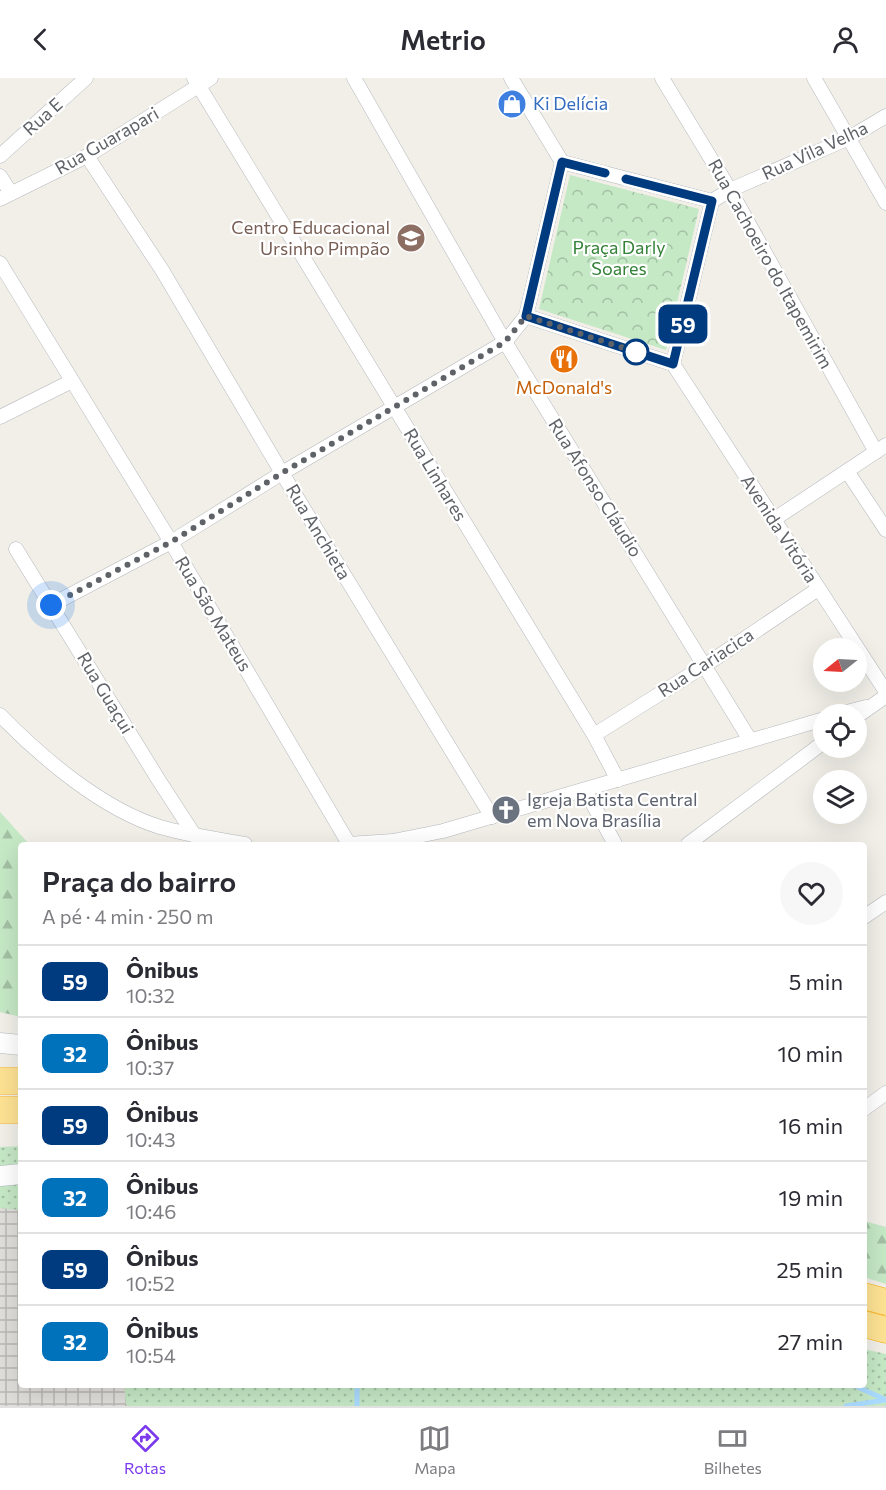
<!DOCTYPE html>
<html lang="pt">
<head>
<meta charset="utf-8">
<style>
  :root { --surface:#fff; --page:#f7f7f7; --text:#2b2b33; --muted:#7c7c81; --line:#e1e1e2; --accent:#7c3aed }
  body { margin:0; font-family:Commissioner,sans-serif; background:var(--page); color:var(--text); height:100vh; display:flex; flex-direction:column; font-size:22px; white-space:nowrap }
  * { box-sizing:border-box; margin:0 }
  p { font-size:20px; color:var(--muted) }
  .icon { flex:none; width:33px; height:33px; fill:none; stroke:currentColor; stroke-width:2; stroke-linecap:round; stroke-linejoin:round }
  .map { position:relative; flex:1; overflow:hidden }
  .details { position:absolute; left:18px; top:764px; width:849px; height:546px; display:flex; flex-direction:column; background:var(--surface); border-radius:6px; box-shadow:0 6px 24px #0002 }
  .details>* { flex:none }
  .badge { padding:0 12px; border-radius:9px; font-size:21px; line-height:39px }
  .needle { width:39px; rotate:252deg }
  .fabs { position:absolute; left:813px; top:560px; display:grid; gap:12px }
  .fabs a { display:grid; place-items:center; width:54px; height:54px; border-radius:50%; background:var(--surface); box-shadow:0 6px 24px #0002; font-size:30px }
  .you { position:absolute; width:30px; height:30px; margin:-15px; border:4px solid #fff; border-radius:50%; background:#1a73e8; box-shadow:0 0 0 9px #1a73e833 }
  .map>.badge { position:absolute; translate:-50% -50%; box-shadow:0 0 0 3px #fff }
  .round { display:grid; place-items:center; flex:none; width:63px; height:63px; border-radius:32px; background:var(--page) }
  .overview { display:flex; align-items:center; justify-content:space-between; height:102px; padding:0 24px }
  h1 { font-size:28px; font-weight:600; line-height:45px }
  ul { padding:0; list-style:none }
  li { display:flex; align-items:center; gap:18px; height:72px; padding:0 24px; border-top:2px solid var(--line) }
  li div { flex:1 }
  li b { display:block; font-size:22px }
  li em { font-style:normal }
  li .badge { min-width:66px; font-weight:700; text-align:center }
  header { display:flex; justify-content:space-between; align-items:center; height:78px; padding:0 24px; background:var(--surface); font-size:27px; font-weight:600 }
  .menu { display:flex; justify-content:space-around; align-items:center; height:84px; border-top:2px solid var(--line); background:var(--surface); font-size:16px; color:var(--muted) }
  .menu a { display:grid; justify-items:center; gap:3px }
  .menu .on { color:var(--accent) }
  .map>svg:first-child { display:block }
  .industrial { fill:url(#industrial-grid) }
  .grass { fill:url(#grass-dots) }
  .forest { fill:url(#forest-firs) }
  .park { fill:url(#park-crowns) }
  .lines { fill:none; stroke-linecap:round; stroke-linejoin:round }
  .stream { stroke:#aadaff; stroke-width:5 }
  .street-casing { stroke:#b5b8bc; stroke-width:15 }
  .secondary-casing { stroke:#b6babf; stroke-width:21 }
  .highway-casing { stroke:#f9ab00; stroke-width:27 }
  .street { stroke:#fff; stroke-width:14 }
  .secondary { stroke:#fff; stroke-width:20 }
  .highway { stroke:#fde293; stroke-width:26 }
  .line-casing { stroke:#fff; stroke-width:14 }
  .line { stroke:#003b80; stroke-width:9 }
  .walk { stroke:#5f6368; stroke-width:6; stroke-dasharray:0 10.8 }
  .stop-dot { fill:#fff; stroke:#003b80; stroke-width:3 }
  .labels { text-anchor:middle; stroke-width:4.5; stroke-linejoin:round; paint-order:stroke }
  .shop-label { font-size:18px; fill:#366cbe; stroke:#fff; text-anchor:start }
  .street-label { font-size:18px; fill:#5f6368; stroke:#fff }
  .education-label { font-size:18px; fill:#785e54; stroke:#fff; text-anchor:end }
  .park-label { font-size:18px; fill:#348238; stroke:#fff }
  .food-label { font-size:18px; fill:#c56008; stroke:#fff }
  .worship-label { font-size:18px; fill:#5b616d; stroke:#fff; text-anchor:start }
</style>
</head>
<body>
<header><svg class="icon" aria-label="back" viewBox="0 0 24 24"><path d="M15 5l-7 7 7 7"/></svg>Metrio<svg class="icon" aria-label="person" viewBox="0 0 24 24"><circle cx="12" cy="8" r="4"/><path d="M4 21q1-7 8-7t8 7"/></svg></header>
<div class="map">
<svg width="886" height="1328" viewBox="0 0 886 1328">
  <defs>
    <pattern id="industrial-grid" width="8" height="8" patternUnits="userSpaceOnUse" patternTransform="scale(1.5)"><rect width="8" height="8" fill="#e0deda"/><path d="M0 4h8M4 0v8" fill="none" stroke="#b9b8b5"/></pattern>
    <pattern id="grass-dots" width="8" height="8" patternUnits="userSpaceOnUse" patternTransform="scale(1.5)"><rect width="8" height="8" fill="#c5e8c5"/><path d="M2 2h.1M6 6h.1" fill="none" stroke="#a3c0a4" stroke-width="1.8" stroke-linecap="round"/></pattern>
    <pattern id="forest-firs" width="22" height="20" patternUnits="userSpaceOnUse" patternTransform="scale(1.5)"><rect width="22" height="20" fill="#c5e8c5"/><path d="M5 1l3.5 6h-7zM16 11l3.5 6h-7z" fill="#a3c0a4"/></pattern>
    <pattern id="park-crowns" width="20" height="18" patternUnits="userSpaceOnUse" patternTransform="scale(1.5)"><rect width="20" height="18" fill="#c5e8c5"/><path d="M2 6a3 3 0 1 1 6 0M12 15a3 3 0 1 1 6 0" fill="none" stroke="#a3c0a4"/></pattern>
  </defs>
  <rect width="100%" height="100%" fill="#f1efe8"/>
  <polygon class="industrial" points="0,1123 21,1131 21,1306 127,1307 132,1328 0,1328"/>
  <g class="grass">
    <polygon points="21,1068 21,1132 0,1130 0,1069"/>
    <polygon points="864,1271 886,1276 886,1328 128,1328 126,1326 124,1307 864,1306"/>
  </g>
  <g class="forest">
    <polygon points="0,734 29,766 21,766 21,939 0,934"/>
    <polygon points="864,1143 886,1149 886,1206 864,1199"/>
  </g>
  <polygon class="park" points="570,97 699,131 666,272 539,231"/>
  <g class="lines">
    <g class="stream">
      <polyline points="851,1306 884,1321"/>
      <polyline points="357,1328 357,1306"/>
      <polyline points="846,1328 886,1322"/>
    </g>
    <g class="street-casing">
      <g id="street">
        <polyline points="194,0 594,657 618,702"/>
        <polyline points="354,0 505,264 750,662"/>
        <polyline points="511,0 562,84"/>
        <polyline points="662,0 730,112 876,374"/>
        <polyline points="814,0 886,125"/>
        <polyline points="0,78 86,0"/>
        <polyline points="87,78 162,192 282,395 492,739"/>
        <polyline points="0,98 11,115"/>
        <polyline points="0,121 87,78 211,0"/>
        <polyline points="712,123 730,112 849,60 886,38"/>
        <polyline points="0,185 171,464 349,766"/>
        <polyline points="673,286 886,614"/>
        <polyline points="0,339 72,303"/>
        <polyline points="847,393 886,452"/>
        <polyline points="773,442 886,367"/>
        <polyline points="16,471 158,701 195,758"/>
        <polyline points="51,527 171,464 282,395 505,264 526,238 562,84 712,123 673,286 526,238"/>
        <polyline points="839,636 866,629"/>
        <path d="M0,637C42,680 102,731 160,749C188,757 217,761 245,766"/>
        <polyline points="856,639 886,618"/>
        <polyline points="594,657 704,588 818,511"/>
        <polyline points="585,712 615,766"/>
        <polyline points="348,766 393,763 443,753 824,641"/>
        <polyline points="688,766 824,664"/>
        <polyline points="864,839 886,824"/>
        <polyline points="864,1031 886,1015"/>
      </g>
    </g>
    <g class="secondary-casing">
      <g id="secondary">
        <polyline points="0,965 21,967"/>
        <polyline points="0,1098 21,1096"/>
      </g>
    </g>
    <g class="highway-casing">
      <g id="highway">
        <polyline points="0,1003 21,1003"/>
        <polyline points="0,1032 21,1032"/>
        <polyline points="864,1218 886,1224"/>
        <polyline points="864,1246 886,1252"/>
      </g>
    </g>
    <use href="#street" class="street"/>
    <use href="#secondary" class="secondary"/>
    <use href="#highway" class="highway"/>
  </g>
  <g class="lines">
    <g class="line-casing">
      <polyline id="line" points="605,95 562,84 526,238 673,286 712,123 626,101"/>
    </g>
    <use href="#line" class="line"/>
    <polyline class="walk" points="51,527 171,464 282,395 505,264 526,238 636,274"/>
  </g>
  <defs>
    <g id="shop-disc" transform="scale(1.5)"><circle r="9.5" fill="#3f7fe0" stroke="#fff"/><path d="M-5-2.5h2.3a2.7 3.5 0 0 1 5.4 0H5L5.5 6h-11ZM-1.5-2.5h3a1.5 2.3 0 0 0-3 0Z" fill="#fff"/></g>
    <g id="school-disc" transform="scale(1.5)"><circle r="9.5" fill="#8d6e63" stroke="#fff"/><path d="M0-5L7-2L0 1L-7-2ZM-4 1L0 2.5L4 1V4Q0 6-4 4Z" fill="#fff"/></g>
    <g id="restaurant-disc" transform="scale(1.5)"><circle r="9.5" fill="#e8710a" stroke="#fff"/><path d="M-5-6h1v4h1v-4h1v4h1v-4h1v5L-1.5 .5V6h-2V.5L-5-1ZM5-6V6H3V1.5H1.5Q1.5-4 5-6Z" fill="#fff"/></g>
    <g id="church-disc" transform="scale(1.5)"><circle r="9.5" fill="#6b7280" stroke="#fff"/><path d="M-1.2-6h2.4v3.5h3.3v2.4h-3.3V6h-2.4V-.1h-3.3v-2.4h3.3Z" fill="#fff"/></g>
  </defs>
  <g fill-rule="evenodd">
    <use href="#shop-disc" x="512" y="26"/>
    <use href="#school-disc" x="411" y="160"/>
    <use href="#restaurant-disc" x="564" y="281"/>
    <use href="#church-disc" x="506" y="732"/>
  </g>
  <circle class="stop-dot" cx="636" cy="274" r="12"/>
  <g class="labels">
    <g class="shop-label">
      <text x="533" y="32">Ki Delícia</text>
    </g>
    <g class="street-label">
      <text transform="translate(43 39) rotate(-42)" y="6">Rua E</text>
      <text transform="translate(107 63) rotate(-30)" y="6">Rua Guarapari</text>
      <text transform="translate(815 73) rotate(-25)" y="6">Rua Vila Velha</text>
      <text transform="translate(770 186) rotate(61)" y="6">Rua Cachoeiro do Itapemirim</text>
      <text transform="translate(435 397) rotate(59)" y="6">Rua Linhares</text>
      <text transform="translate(595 410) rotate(58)" y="6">Rua Afonso Cláudio</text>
      <text transform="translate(779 451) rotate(57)" y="6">Avenida Vitória</text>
      <text transform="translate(318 454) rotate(59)" y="6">Rua Anchieta</text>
      <text transform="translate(213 536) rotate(59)" y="6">Rua São Mateus</text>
      <text transform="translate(706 585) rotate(-33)" y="6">Rua Cariacica</text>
      <text transform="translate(105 615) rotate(59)" y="6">Rua Guaçui</text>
    </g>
    <g class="education-label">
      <text x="390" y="156">Centro Educacional<tspan x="390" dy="21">Ursinho Pimpão</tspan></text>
    </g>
    <g class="park-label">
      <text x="619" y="176">Praça Darly<tspan x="619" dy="21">Soares</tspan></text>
    </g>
    <g class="food-label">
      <text x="564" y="316">McDonald's</text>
    </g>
    <g class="worship-label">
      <text x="527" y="728">Igreja Batista Central<tspan x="527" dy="21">em Nova Brasília</tspan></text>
    </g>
  </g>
</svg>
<div class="fabs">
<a><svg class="needle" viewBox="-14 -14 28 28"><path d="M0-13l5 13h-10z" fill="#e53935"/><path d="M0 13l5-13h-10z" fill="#7c7c81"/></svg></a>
<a><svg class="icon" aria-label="locate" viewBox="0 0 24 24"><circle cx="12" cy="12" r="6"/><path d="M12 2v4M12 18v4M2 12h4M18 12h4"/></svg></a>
<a><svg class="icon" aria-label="layers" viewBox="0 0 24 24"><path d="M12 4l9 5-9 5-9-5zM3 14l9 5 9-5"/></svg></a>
</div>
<div class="you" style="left:51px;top:527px"></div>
<b class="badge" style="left:683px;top:246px;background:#003b80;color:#fff">59</b>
<section class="details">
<div class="overview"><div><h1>Praça do bairro</h1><p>A pé · 4 min · 250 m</p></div><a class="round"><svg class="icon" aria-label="heart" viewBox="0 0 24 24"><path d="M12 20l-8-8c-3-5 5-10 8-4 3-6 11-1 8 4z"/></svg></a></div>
<ul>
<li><span class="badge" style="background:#003b80;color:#fff">59</span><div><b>Ônibus</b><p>10:32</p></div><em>5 min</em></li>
<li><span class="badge" style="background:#0072bc;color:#fff">32</span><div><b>Ônibus</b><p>10:37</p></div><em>10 min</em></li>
<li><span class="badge" style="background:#003b80;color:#fff">59</span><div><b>Ônibus</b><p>10:43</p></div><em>16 min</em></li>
<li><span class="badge" style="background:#0072bc;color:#fff">32</span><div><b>Ônibus</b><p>10:46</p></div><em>19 min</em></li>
<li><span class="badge" style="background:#003b80;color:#fff">59</span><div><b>Ônibus</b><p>10:52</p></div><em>25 min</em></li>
<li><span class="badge" style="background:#0072bc;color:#fff">32</span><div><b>Ônibus</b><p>10:54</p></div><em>27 min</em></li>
</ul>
</section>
</div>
<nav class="menu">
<a class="on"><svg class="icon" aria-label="directions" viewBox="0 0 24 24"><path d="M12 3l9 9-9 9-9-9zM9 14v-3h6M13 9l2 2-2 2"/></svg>Rotas</a>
<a><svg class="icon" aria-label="map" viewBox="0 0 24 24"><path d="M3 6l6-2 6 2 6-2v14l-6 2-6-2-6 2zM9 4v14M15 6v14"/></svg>Mapa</a>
<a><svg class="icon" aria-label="tickets" viewBox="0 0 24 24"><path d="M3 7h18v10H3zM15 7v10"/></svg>Bilhetes</a>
</nav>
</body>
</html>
